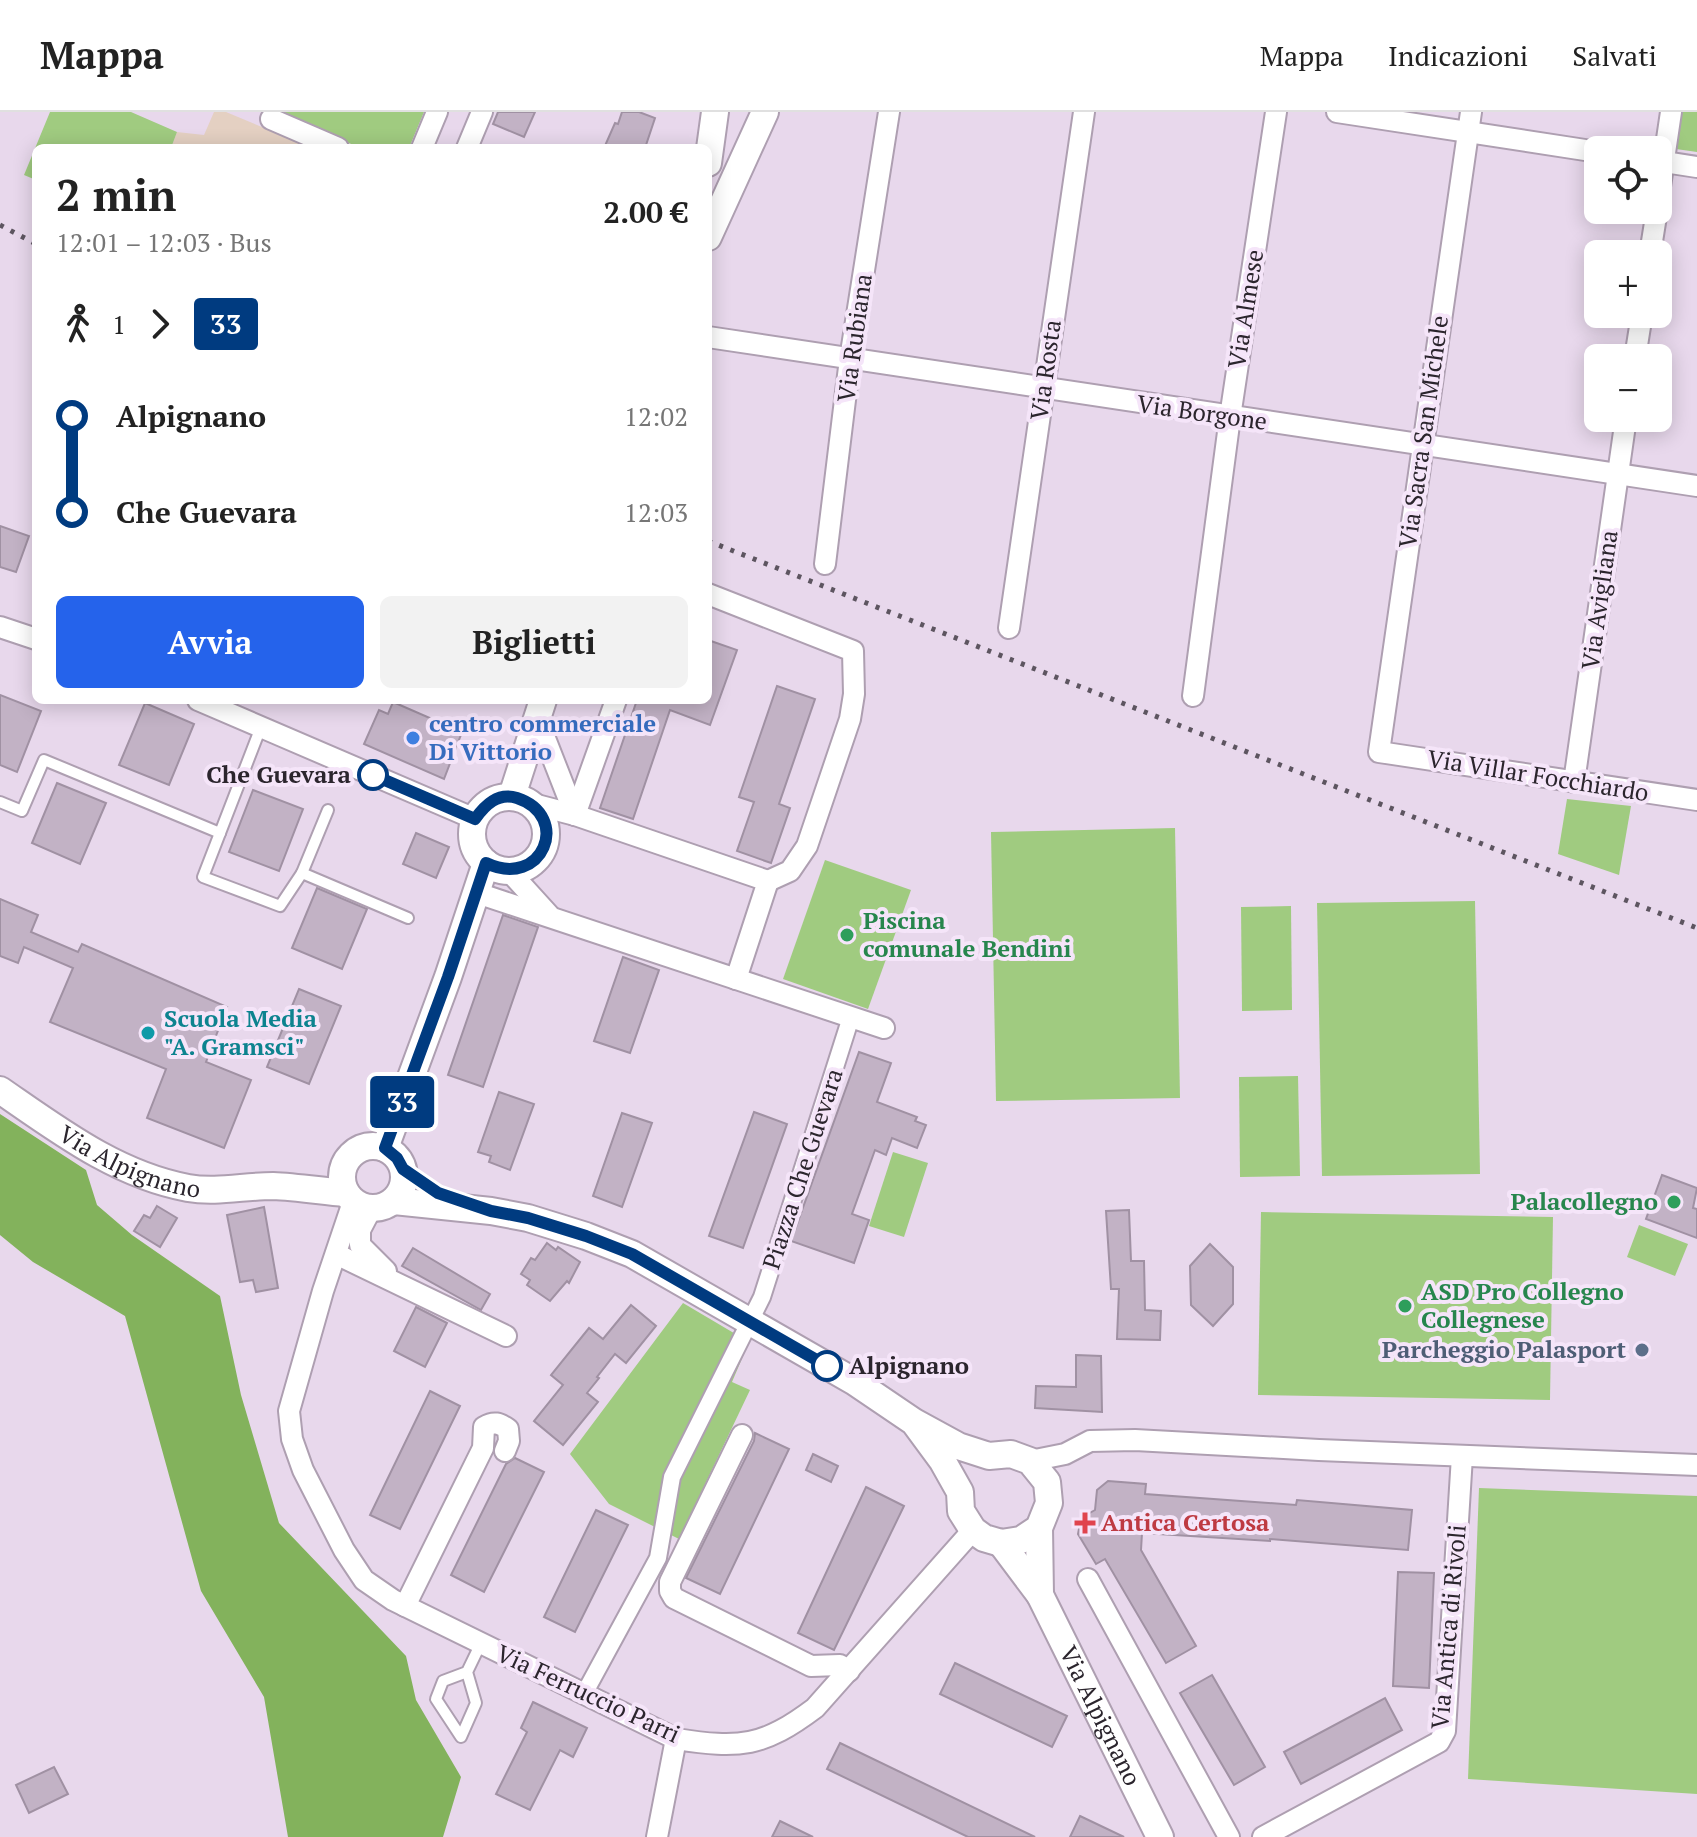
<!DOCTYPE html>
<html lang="it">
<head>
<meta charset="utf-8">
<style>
  :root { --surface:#fff; --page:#f2f2f2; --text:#222; --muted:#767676; --line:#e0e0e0; --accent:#2563eb }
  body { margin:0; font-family:"PT Serif",serif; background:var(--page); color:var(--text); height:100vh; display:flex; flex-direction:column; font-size:30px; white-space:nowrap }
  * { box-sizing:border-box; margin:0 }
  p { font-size:26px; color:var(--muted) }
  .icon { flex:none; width:44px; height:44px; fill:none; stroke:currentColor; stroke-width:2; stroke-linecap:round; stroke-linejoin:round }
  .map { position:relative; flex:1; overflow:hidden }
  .drawer { position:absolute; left:32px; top:32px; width:680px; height:560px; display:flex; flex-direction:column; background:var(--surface); border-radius:12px; box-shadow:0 4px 20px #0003 }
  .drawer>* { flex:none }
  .badge { padding:0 16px; border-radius:6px; font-size:28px; line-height:52px }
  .tools { position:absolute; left:1584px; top:24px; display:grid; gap:16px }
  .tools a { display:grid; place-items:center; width:88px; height:88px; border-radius:12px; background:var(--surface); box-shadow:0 4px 20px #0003; font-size:40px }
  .map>.badge { position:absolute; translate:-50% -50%; box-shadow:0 0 0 4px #fff }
  .legs { display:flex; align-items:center; gap:12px; height:88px; padding:0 24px; font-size:26px }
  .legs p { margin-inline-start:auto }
  .head { display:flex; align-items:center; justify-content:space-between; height:136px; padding:0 24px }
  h1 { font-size:44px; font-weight:600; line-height:60px }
  .action { display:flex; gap:16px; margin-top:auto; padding:16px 24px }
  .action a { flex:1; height:92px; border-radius:12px; background:var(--accent); color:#fff; font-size:32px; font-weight:600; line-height:92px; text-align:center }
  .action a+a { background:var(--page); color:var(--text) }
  ul { padding:0 24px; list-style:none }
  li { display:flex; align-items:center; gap:28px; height:96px; font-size:30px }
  li i { display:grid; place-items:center; width:12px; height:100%; margin:0 10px; background:currentColor }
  li i::after { content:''; width:20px; height:20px; margin:-10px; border:6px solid; border-radius:50%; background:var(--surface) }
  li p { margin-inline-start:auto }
  li:first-child i { background:linear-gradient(#0000 50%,currentColor 0) }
  li:last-child i { background:linear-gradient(currentColor 50%,#0000 0) }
  header { display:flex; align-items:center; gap:48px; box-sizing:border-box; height:112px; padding:0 40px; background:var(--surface); border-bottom:2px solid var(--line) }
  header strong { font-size:38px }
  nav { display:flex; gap:44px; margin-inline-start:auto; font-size:28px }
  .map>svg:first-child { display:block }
  .education { fill:#e4d0c2 }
  .green { fill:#a0cb80 }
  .forest { fill:#83b25c }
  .building { fill:#c2b2c5; stroke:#a091a3; stroke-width:2 }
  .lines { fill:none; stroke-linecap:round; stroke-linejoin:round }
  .service-casing { stroke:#ae9fb1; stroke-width:14 }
  .pedestrian-casing { stroke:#ae9fb1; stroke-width:20 }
  .minor-casing { stroke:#ae9fb1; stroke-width:24 }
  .tertiary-casing { stroke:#ae9fb1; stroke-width:30 }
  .service { stroke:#fff; stroke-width:10 }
  .pedestrian { stroke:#fff; stroke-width:16 }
  .minor { stroke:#fff; stroke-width:20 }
  .tertiary { stroke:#fff; stroke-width:26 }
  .rail { stroke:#5d5560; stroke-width:5; stroke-dasharray:4 8; stroke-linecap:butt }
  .line-1-casing { stroke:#fff; stroke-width:18 }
  .line-1 { stroke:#003b80; stroke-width:12 }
  .shop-dot { fill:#3f7fe0; stroke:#f5e5f9; stroke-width:3 }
  .stop-1-dot { fill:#fff; stroke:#003b80; stroke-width:4 }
  .leisure-dot { fill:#2e9e5b; stroke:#f5e5f9; stroke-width:3 }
  .culture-dot { fill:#0f9aa8; stroke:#f5e5f9; stroke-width:3 }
  .service-dot { fill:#5c6f8a; stroke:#f5e5f9; stroke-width:3 }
  .health-dot { fill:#e0444e; stroke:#f5e5f9; stroke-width:3 }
  .labels { text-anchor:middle; stroke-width:8; stroke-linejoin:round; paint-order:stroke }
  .street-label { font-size:24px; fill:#2b252d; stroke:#f5e5f9 }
  .shop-label { font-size:24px; font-weight:bold; fill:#366cbe; stroke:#f5e5f9; text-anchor:start }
  .stop-label { font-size:24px; font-weight:bold; fill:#2b252d; stroke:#f5e5f9; text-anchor:end }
  .leisure-label { font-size:24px; font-weight:bold; fill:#27864d; stroke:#f5e5f9; text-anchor:start }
  .culture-label { font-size:24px; font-weight:bold; fill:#0d838f; stroke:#f5e5f9; text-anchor:start }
  .service-label { font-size:24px; font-weight:bold; fill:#4e5e75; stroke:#f5e5f9; text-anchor:end }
  .health-label { font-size:24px; font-weight:bold; fill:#be3a42; stroke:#f5e5f9; text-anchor:start }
</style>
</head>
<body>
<header>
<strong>Mappa</strong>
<nav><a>Mappa</a><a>Indicazioni</a><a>Salvati</a></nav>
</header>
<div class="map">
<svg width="1697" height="1725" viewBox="0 0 1697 1725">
  <rect width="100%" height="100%" fill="#e8d8ec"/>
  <polygon class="education" points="214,0 226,0 312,36 171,36 177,20 204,23"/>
  <g class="green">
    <polygon points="50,0 131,0 177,20 171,36 36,36 36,68 24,63"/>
    <polygon points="273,0 424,0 409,36 361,36"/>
    <polygon points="1681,0 1697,0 1697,40 1676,37"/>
    <polygon points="1567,687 1631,694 1619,763 1558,742"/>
    <polygon points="1175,716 1180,986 996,989 991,720"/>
    <polygon points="825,748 911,778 868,897 783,867"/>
    <polygon points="1475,789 1480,1062 1322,1064 1317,791"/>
    <polygon points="1291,794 1292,898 1242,899 1241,795"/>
    <polygon points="1298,964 1300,1064 1240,1065 1239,965"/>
    <polygon points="893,1040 928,1051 904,1125 869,1114"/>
    <polygon points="1261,1100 1553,1105 1550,1288 1258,1283"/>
    <polygon points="1639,1113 1688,1132 1675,1164 1627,1145"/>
    <polygon points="683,1191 749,1230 732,1270 750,1278 679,1427 609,1392 570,1342"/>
    <polygon points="1479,1376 1697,1384 1697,1682 1468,1667"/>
  </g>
  <polygon class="forest" points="0,1002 86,1058 97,1093 132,1123 220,1184 241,1283 279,1411 406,1544 416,1588 461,1665 443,1725 288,1725 264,1585 201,1479 125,1204 33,1150 0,1123"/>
  <g class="building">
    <polygon points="498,0 535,0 524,25 493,12"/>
    <polygon points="622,0 639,0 655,6 645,36 604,36 615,11 618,12"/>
    <polygon points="0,414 29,424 16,460 0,455"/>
    <polygon points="708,528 737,538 710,613 670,598 633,707 600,696 637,588 708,588"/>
    <polygon points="777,574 815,587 779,692 790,696 771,751 737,739 754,690 739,685"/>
    <polygon points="0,583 41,599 17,660 0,653"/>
    <polygon points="393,590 462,620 444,667 364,632 379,598 388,602"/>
    <polygon points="145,591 194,612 169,673 119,653"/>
    <polygon points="57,671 106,691 80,752 32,731"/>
    <polygon points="253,678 303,697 279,759 229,740"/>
    <polygon points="416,721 449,735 436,766 403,752"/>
    <polygon points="317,776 367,797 342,857 292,836"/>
    <polygon points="0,787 38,803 31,820 78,840 82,832 227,895 206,950 251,968 224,1036 147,1006 166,957 50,910 73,856 24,835 18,851 0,844"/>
    <polygon points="503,803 538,815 483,975 448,963"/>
    <polygon points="623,845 659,858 630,941 594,929"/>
    <polygon points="299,877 341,894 309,972 267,955"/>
    <polygon points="859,940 891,951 877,990 917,1005 915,1009 926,1013 917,1036 892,1026 886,1043 875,1038 852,1102 869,1108 854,1151 791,1129"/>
    <polygon points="499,980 534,992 510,1058 489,1050 491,1044 478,1040"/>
    <polygon points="754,1000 787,1012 743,1136 709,1124"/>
    <polygon points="622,1001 652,1011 622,1095 593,1084"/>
    <polygon points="1662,1063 1697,1076 1693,1096 1697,1097 1697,1126 1646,1107"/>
    <polygon points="157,1094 177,1106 160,1135 134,1119 144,1103 150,1106"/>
    <polygon points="264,1095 278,1176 256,1180 253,1168 240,1170 227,1103"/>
    <polygon points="1129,1098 1131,1149 1144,1149 1145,1198 1161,1199 1160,1228 1117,1227 1119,1177 1111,1177 1106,1099"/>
    <polygon points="547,1131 556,1138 558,1135 580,1150 569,1171 567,1169 550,1189 527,1173 530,1168 521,1162 531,1146 535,1148"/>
    <polygon points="1210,1132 1233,1155 1233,1192 1213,1214 1191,1193 1190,1154"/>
    <polygon points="413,1136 490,1182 481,1198 402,1154"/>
    <polygon points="631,1193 656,1214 626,1251 615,1242 597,1265 599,1266 587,1281 598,1290 563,1333 534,1309 563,1273 551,1263 589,1216 603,1227"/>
    <polygon points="416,1195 447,1211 425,1255 394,1239"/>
    <polygon points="1076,1243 1101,1244 1102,1300 1035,1296 1036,1274 1076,1275"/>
    <polygon points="430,1279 460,1294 400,1417 370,1403"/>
    <polygon points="755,1321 789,1337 720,1482 686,1466 754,1329"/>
    <polygon points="813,1342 838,1354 831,1370 806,1358"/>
    <polygon points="515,1346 544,1360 484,1480 451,1463 506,1352"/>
    <polygon points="1108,1369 1146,1372 1145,1382 1296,1393 1297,1388 1412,1398 1408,1438 1270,1427 1270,1429 1142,1421 1141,1438 1196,1534 1166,1551 1105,1447 1096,1452 1078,1422 1081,1406 1095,1398 1097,1378"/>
    <polygon points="866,1375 904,1394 834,1538 798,1521"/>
    <polygon points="596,1398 628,1413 575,1520 544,1505"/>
    <polygon points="1398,1460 1434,1461 1429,1576 1393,1574"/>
    <polygon points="955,1551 1067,1604 1052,1635 940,1582"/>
    <polygon points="1212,1563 1265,1655 1234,1673 1180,1581"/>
    <polygon points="1385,1586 1402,1618 1301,1672 1284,1640"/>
    <polygon points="533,1590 587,1616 573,1645 560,1638 530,1698 496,1682 527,1620 521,1616"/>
    <polygon points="840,1631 1035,1725 968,1725 827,1657"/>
    <polygon points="54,1655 68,1682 29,1701 16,1673"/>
    <polygon points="1080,1704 1124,1725 1070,1725"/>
    <polygon points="780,1709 813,1725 772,1725"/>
  </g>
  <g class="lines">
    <g class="service-casing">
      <g id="service">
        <polyline points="261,615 203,765 280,794 302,761"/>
        <polyline points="0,690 22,699 44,648 220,721"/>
        <polyline points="328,698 302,761 408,806"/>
        <polyline points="467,1560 443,1569 436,1587 461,1625 476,1591 467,1560 481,1531"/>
      </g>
    </g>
    <g class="pedestrian-casing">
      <polyline id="pedestrian" points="584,1582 658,1446 672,1365 762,1185 851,905"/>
    </g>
    <g class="minor-casing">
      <g id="minor">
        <polyline points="1337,0 1598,40"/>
        <polyline points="1471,0 1379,640 1697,688"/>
        <polyline points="271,7 338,36"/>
        <polyline points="422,36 437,0"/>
        <polyline points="467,36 482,0"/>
        <polyline points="1658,49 1697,55"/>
        <polyline points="1658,88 1671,0"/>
        <polyline points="1650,142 1657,98"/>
        <polyline points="708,225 1697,374"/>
        <polyline points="1635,246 1642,202"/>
        <polyline points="825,452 850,247 889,0"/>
        <polyline points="708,482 853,539 854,582 850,607 807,734 790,759 768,769"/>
        <polyline points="0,515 36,527"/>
        <polyline points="1009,516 1084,0"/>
        <polyline points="1193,584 1230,305 1276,0"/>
        <polyline points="198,588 475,707"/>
        <polyline points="537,606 575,703"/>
        <polyline points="1574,670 1626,306"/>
        <polyline points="533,692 575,703 768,769 736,867"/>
        <polyline points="575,703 616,588"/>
        <polyline points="509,759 549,803"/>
        <polyline points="477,781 884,916"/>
        <path d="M353,1090L323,1179L289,1299L292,1327L303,1358L344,1438L364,1468L393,1488L676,1627C740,1637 763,1635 815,1596L973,1418"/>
        <polyline points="371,1097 360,1118 360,1133 386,1159"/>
        <polyline points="336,1142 506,1224"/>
        <polyline points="742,1323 670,1470 670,1479 674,1486 811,1554 840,1553 849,1559"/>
        <polyline points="1030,1349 1065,1342 1090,1329 1135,1328 1319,1338 1697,1353"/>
        <polyline points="1088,1467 1229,1725"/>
        <path d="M405,1494L483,1336L484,1315C494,1309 499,1311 508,1317L509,1329L505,1339"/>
        <polyline points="657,1725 676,1627"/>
        <polyline points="1263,1725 1439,1630 1445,1619 1462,1344"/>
      </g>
    </g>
    <g class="tertiary-casing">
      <g id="tertiary">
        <polyline points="708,51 715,0"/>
        <polyline points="708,125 765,0"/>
        <polyline points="512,684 543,588"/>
        <circle cx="509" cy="722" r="37"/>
        <path id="s1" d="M0,978C58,1018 117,1063 188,1076C216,1081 244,1074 273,1074C297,1075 322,1079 346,1081"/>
        <circle cx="373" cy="1065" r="31"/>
        <polyline points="385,1036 448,865 486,751"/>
        <polyline points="394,1089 491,1099 528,1106 586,1124 632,1142 855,1270 914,1310 958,1334 989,1344 1011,1342 1030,1349 1047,1370 1049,1391 1039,1416 1021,1428 1001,1431 984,1426 973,1418 961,1399 960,1380 942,1348 914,1310"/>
        <polyline points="1039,1416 1040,1483"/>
        <path id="s2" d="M1001,1431L1040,1483L1160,1725"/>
      </g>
    </g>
    <use href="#service" class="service"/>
    <use href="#pedestrian" class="pedestrian"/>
    <use href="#minor" class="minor"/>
    <use href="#tertiary" class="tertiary"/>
    <g class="rail">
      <polyline points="0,113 36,132"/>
      <polyline points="708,429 1697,816"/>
    </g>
  </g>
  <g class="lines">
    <g class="line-1-casing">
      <path id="line-1" d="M373,663L475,707C485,693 498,680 517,686C572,704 543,778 486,751L448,865L385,1036L397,1046L403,1057L438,1081L491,1099L528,1106L586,1124L632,1142L827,1254"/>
    </g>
    <use href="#line-1" class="line-1"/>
  </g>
  <circle class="shop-dot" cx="413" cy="626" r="8"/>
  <g class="stop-1-dot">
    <circle cx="373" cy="663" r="14"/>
    <circle cx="827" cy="1254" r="14"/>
  </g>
  <g class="leisure-dot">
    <circle cx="847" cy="823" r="8"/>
    <circle cx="1674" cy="1090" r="8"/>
    <circle cx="1405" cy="1194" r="8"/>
  </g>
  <circle class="culture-dot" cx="148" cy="921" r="8"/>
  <circle class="service-dot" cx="1642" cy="1238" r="8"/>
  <path class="health-dot" d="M1081 1399h8v8h8v8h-8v8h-8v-8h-8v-8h8z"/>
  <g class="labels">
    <g class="street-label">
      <text transform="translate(1246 197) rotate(-81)" y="8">Via Almese</text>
      <text transform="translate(855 226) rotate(-82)" y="8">Via Rubiana</text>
      <text transform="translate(1046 258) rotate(-82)" y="8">Via Rosta</text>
      <text transform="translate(1202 301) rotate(8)" y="8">Via Borgone</text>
      <text transform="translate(1424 320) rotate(-82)" y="8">Via Sacra San Michele</text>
      <text transform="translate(1600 488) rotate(-82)" y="8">Via Avigliana</text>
      <text transform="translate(1538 664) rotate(9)" y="8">Via Villar Focchiardo</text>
      <text dy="8" stroke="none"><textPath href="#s1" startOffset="150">Via Alpignano</textPath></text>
      <text transform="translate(803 1057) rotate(-72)" y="8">Piazza Che Guevara</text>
      <text transform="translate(1449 1515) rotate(-85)" y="8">Via Antica di Rivoli</text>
      <text transform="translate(588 1582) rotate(25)" y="8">Via Ferruccio Parri</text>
      <text dy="8" stroke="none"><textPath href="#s2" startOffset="200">Via Alpignano</textPath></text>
    </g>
    <g class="shop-label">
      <text x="429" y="620">centro commerciale<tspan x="429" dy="28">Di Vittorio</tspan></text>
    </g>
    <g class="stop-label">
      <text x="351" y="671">Che Guevara</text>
      <text x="849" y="1262" text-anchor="start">Alpignano</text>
    </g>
    <g class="leisure-label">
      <text x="863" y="817">Piscina<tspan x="863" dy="28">comunale Bendini</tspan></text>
      <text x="1658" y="1098" text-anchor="end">Palacollegno</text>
      <text x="1421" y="1188">ASD Pro Collegno<tspan x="1421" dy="28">Collegnese</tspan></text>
    </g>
    <g class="culture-label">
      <text x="164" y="915">Scuola Media<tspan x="164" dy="28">"A. Gramsci"</tspan></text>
    </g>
    <g class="service-label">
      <text x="1626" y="1246">Parcheggio Palasport</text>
    </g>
    <g class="health-label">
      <text x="1101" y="1419">Antica Certosa</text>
    </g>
  </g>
</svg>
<div class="tools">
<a><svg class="icon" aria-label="locate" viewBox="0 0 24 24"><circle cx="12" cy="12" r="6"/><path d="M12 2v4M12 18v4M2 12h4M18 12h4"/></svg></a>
<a>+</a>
<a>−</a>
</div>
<b class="badge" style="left:402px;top:990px;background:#003b80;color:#fff">33</b>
<section class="drawer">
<div class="head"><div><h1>2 min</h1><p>12:01 – 12:03 · Bus</p></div><b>2.00 €</b></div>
<div class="legs"><svg class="icon" aria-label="walk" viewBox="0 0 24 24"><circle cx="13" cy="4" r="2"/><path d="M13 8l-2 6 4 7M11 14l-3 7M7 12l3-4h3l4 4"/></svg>1<svg class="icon" aria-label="forward" viewBox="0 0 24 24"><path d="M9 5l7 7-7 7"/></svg><b class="badge" style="background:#003b80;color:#fff">33</b></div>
<ul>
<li><i style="color:#003b80"></i><b>Alpignano</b><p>12:02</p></li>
<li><i style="color:#003b80"></i><b>Che Guevara</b><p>12:03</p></li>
</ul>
<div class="action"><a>Avvia</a><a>Biglietti</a></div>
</section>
</div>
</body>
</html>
